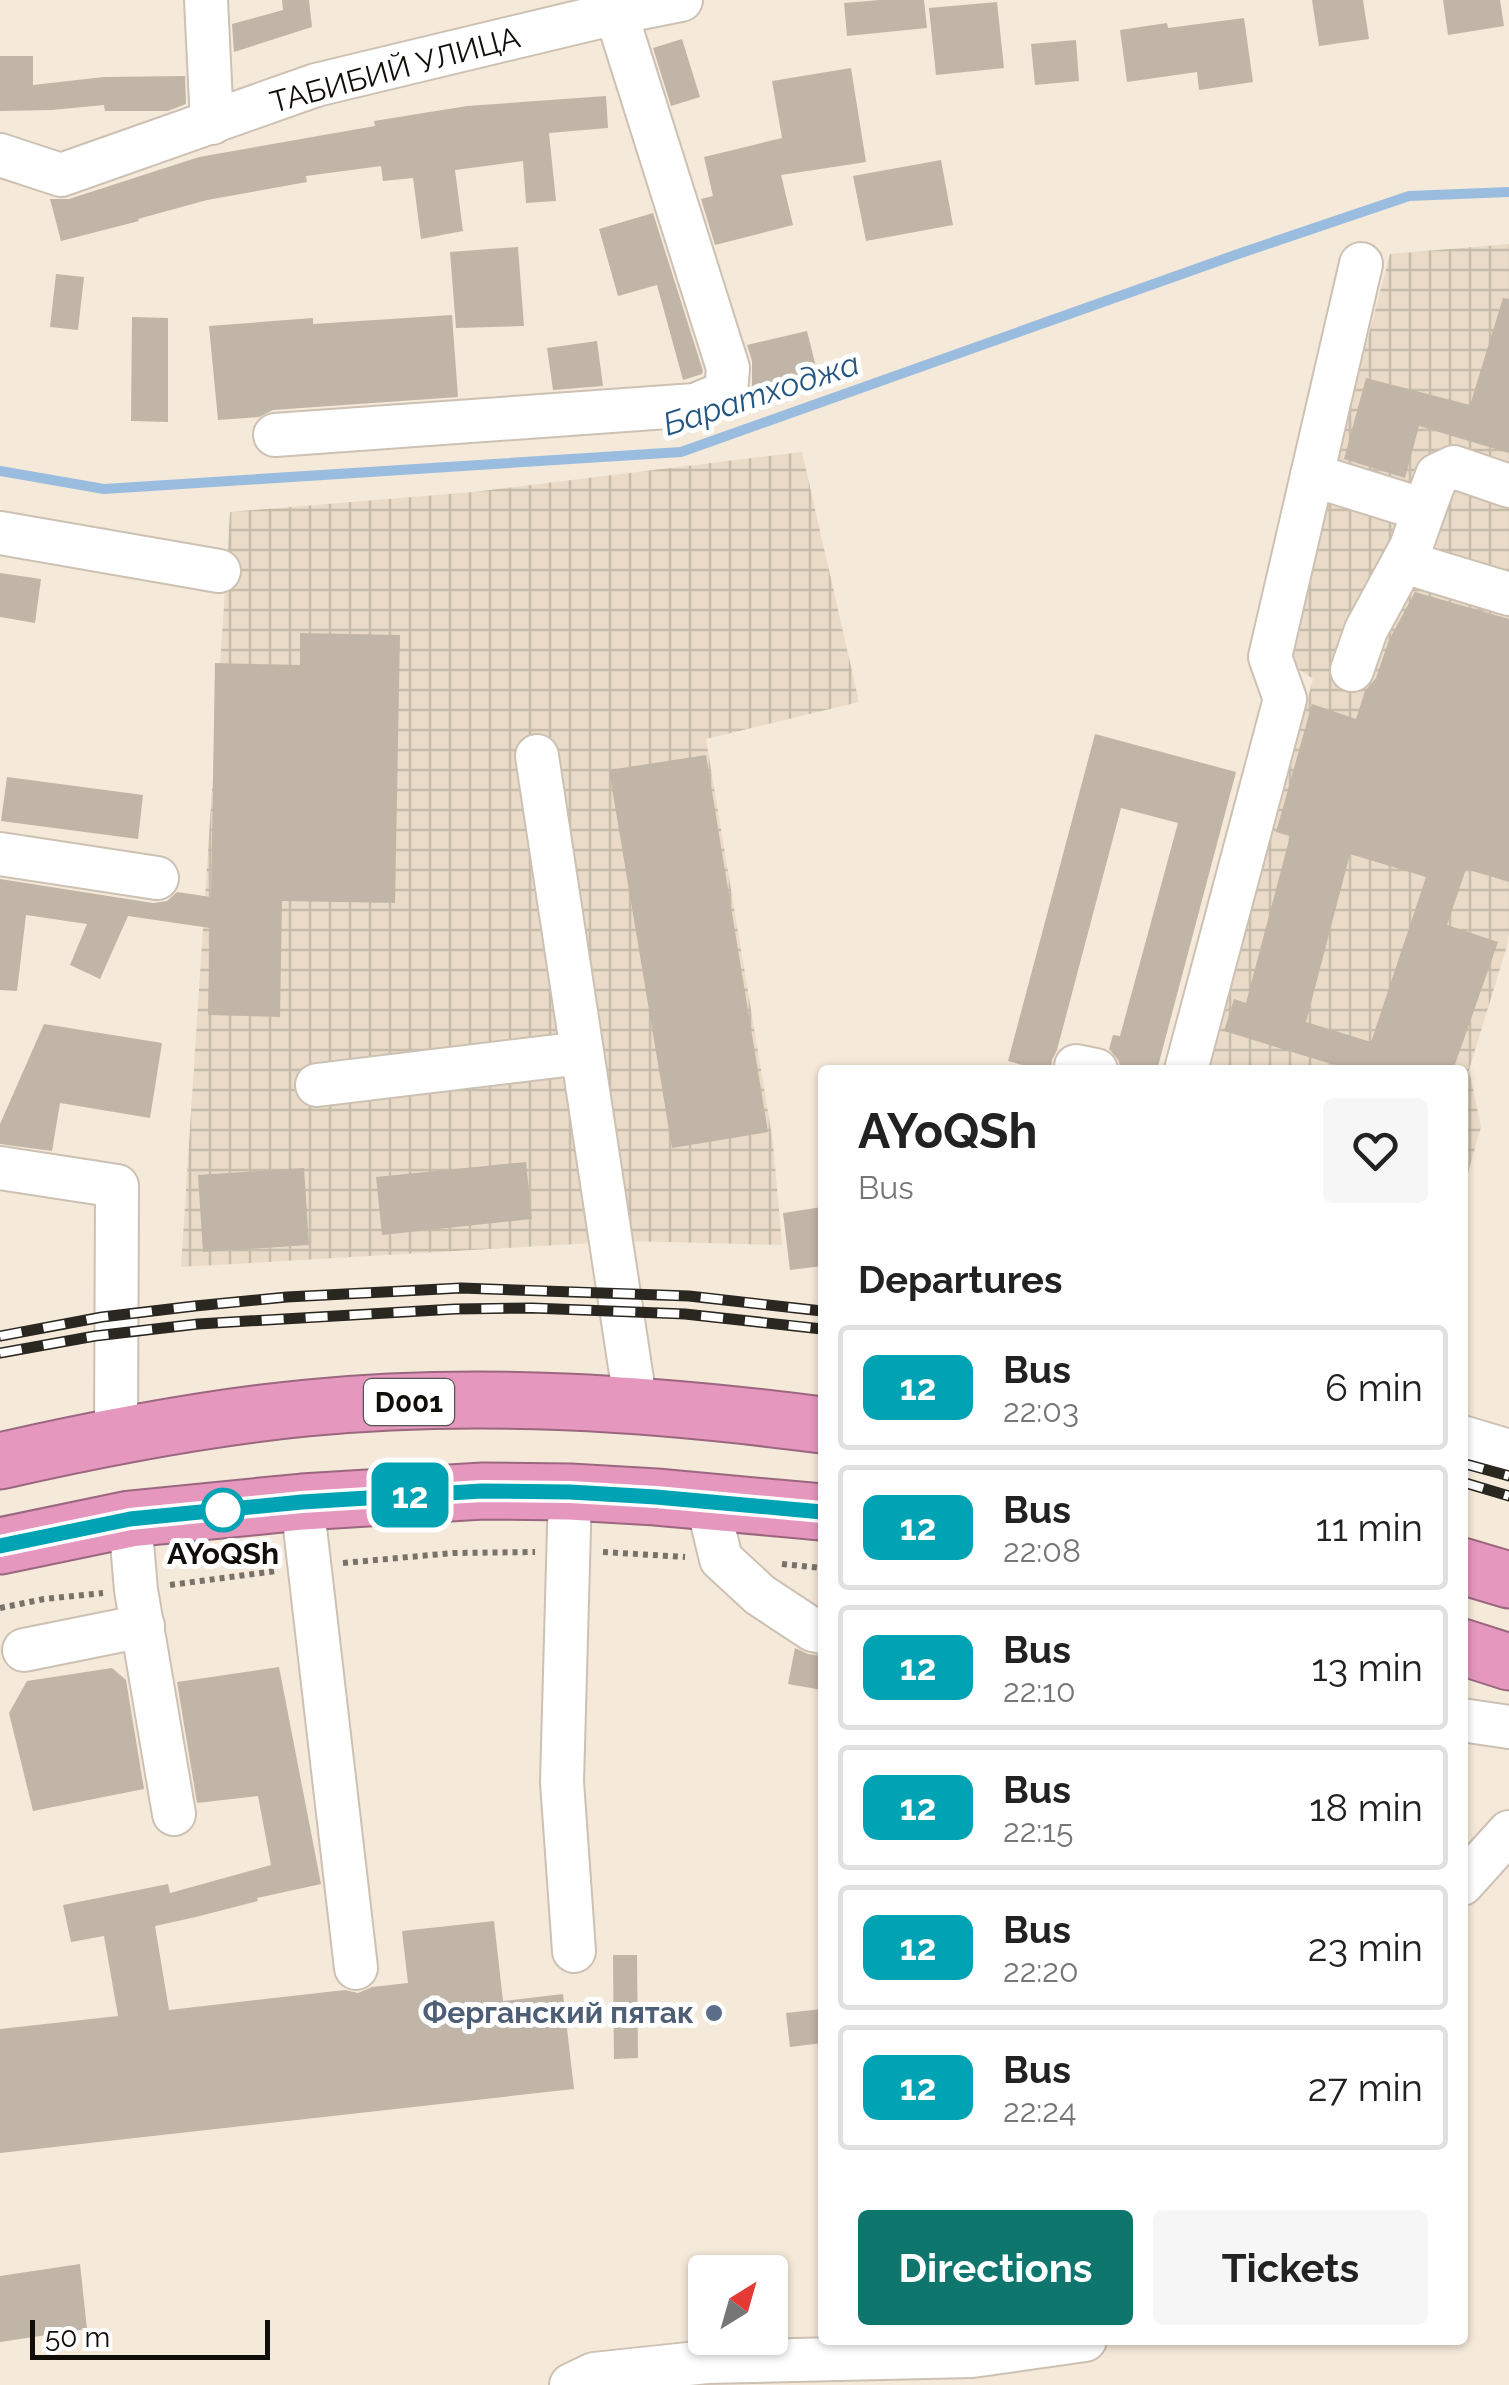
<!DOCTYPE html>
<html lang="en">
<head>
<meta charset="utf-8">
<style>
  :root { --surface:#fff; --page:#f6f6f6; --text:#222; --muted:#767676; --line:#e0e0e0; --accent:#0f766e }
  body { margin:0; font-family:Raleway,sans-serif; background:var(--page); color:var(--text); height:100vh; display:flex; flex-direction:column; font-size:38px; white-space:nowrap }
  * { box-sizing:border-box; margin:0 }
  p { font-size:32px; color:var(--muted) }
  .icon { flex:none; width:55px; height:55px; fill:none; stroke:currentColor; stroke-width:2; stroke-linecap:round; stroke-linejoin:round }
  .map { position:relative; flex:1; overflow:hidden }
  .sheet { position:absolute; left:818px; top:1065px; width:650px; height:1280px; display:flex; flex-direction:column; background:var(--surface); border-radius:10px; box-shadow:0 2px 8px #0004 }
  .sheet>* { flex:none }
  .badge { padding:0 20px; border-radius:15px; font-size:35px; line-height:65px }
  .needle { width:65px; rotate:37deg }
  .controls { position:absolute; left:688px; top:2255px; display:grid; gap:20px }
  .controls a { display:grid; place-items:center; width:100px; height:100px; border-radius:10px; background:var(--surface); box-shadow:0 2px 8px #0004; font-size:50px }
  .scale { position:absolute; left:30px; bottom:25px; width:240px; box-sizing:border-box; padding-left:10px; border:5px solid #110e09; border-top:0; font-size:28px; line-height:35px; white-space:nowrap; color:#110e09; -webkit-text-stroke:8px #fff; paint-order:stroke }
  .map>.badge { position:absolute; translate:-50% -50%; box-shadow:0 0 0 5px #fff }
  h2 { padding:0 40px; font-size:38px; line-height:90px }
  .round { display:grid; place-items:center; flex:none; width:105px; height:105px; border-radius:10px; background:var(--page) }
  .summary { display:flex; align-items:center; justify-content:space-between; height:170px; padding:0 40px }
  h1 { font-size:48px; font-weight:700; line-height:75px }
  .primary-button { display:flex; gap:20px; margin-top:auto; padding:20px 40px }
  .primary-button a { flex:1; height:115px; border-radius:10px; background:var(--accent); color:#fff; font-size:40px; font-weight:700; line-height:115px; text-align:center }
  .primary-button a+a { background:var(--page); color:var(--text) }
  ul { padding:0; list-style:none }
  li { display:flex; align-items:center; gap:30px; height:125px; margin:0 20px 15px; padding:0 20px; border:5px solid var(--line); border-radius:10px }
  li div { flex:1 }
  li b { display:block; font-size:38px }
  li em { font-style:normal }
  li .badge { min-width:110px; font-weight:700; text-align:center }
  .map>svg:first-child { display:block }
  .industrial { fill:url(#industrial-grid) }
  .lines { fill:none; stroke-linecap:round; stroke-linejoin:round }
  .stream { stroke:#9abddf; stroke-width:10 }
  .building { fill:#c1b5a8; fill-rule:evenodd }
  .minor-casing { stroke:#ccc1b3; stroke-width:46 }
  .highway-casing { stroke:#9b677f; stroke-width:59 }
  .path { stroke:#797268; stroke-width:6; stroke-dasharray:5 5; stroke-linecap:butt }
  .minor { stroke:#fff; stroke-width:42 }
  .highway { stroke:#e597be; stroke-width:55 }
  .rail-casing { stroke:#2a2620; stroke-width:11 }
  .rail { stroke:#fff; stroke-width:8; stroke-dasharray:22; stroke-linecap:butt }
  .line-casing { stroke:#fff; stroke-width:22 }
  .line { stroke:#00a3b4; stroke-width:15 }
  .stop-dot { fill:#fff; stroke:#00a3b4; stroke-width:5 }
  .service-dot { fill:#5c6f8a; stroke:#fff; stroke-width:4 }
  .labels { text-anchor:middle; stroke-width:10; stroke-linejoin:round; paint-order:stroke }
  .shield { fill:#fff; stroke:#585653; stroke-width:2.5 }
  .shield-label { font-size:28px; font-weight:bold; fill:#110e09 }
  .street-label { font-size:30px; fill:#110e09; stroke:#fff }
  .stop-label { font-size:30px; font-weight:bold; fill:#110e09; stroke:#fff }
  .service-label { font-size:30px; font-weight:bold; fill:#4e5e75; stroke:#fff; text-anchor:end }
  .water-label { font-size:32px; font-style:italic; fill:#215581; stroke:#fff }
</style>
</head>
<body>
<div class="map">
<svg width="1509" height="2385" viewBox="0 0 1509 2385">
  <defs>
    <pattern id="industrial-grid" width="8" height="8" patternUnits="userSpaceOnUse" patternTransform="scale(2.5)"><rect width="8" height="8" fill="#e9dbc7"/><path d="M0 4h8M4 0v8" fill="none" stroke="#c7bbaa"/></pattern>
  </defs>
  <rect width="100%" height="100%" fill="#f5e9da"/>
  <g class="industrial">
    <polygon points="1509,244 1509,932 1507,946 1469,1070 1481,1127 1463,1191 1462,1070 1208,1070 1313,679 1283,659 1390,254"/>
    <polygon points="802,452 859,702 706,739 773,1142 782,1245 627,1241 181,1267 230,512 473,492"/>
  </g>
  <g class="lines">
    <polyline class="stream" points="0,471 104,489 681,452 1238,254 1409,196 1509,192"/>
  </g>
  <g class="building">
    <polygon points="282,0 309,0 312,27 234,52 232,24 283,10"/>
    <polygon points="880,0 924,0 927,28 847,36 844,3"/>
    <polygon points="1312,0 1363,0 1369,39 1319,46"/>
    <polygon points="1443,0 1500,0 1504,26 1448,35"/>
    <polygon points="997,2 1004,68 936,75 929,8"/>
    <polygon points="1244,18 1253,82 1199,90 1197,72 1127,82 1120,30 1167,23 1168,28"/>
    <polygon points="682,39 700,97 671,106 653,48"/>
    <polygon points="1076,40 1079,81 1035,85 1031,44"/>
    <polygon points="0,56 33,56 33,85 104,77 185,76 186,104 168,111 105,111 104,105 52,110 0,111"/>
    <polygon points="851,68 866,162 781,175 793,225 715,245 701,199 713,196 704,157 782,138 772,81"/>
    <polygon points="606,96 608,128 549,133 556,201 526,203 523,161 455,170 463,231 421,239 413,178 383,181 381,166 306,176 307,182 207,200 138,219 139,221 61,241 50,199 69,199 199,157 375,126 374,121 467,106"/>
    <polygon points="941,160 953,225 866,241 853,176"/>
    <polygon points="653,213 703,371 702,374 683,380 657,285 618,296 599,229"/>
    <polygon points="518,247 524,326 456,328 450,252"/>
    <polygon points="56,274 84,277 78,330 50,327"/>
    <polygon points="1503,298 1509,299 1509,453 1419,426 1405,478 1344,459 1366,378 1470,405"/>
    <polygon points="452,315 458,397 273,410 259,417 218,420 209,326 313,318 313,324"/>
    <polygon points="132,317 168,318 168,422 131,421"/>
    <polygon points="807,331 817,371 752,387 752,361 747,345"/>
    <polygon points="597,341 603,386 553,390 547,348"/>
    <polygon points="0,573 41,579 35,623 0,617"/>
    <path d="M1415,592L1509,619V882L1466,869L1447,925L1498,942L1453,1070H1351L1224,1031L1234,999L1246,1003L1290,836L1276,832L1312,704L1356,719L1365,691L1376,678L1389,640ZM1350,854L1426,877L1371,1042L1306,1022Z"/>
    <polygon points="300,633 400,635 395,903 282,901 280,1017 208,1015 210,928 128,916 100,979 70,965 87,924 26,915 17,991 0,990 0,879 153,903 167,901 177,892 211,897 215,663 300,665"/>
    <polygon points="1095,734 1236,772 1157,1070 1120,1070 1119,1061 1109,1049 1113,1035 1120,1036 1178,823 1121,808 1057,1050 1052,1060 1051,1070 1040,1070 1008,1061"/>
    <polygon points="706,755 768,1132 672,1148 609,770"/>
    <polygon points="7,777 143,795 138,839 1,821"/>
    <polygon points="44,1024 162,1043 150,1118 60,1103 52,1151 0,1144 0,1124"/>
    <polygon points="526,1162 532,1219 382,1235 376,1177"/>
    <polygon points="304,1168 309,1245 203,1252 198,1175"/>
    <polygon points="822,1207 822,1266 790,1270 783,1213"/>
    <polygon points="795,1648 808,1654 822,1656 822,1690 788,1684"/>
    <polygon points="279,1667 321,1884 257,1898 258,1901 196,1917 155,1926 169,2010 345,1990 358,1993 372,1987 408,1983 402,1931 494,1921 503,2001 563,1994 574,2089 0,2153 0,2029 118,2016 104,1936 71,1942 63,1905 168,1884 170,1893 271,1865 258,1796 197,1803 177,1682"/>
    <polygon points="112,1668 126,1680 144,1789 33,1811 9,1713 27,1681"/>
    <polygon points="613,1955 637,1955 638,2058 614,2059"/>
    <polygon points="822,2009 822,2043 790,2047 786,2013"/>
    <polygon points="80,2264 87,2329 0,2342 0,2276"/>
  </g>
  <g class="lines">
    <g class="minor-casing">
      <g id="minor">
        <polyline points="206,0 212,123"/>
        <polyline points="0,155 61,175 316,85 616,13 681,0"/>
        <polyline points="275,435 695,405 726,392 728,368 616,13"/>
        <polyline points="1312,475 1424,510 1411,547 1366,630 1352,670"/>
        <polyline points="1424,510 1437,475 1454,467 1509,486"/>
        <polyline points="0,533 219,571"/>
        <polyline points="1404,562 1509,594"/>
        <polyline points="537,756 636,1406"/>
        <polyline points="0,854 157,878"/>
        <polyline points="1076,1066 1096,1070"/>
        <polyline points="1186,1070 1285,699 1270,657 1361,264"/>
        <polyline points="317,1085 582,1053"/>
        <polyline points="0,1168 117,1186 116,1437"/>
        <polyline points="1462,1437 1509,1451"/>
        <polyline points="570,1492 562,1782 574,1951"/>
        <polyline points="707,1501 721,1559 760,1595 813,1630 822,1632"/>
        <polyline points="302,1502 356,1968"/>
        <polyline points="130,1519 136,1590 174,1814"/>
        <polyline points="24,1650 143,1626"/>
        <polyline points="1462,1720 1509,1727"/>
        <polyline points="1462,1884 1509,1832"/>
        <polyline points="571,2385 594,2374 707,2362 972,2356 1085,2340"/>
      </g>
    </g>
    <g class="highway-casing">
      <g id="highway">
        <path d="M0,1461C101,1438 204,1418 307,1408C479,1391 652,1403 822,1425"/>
        <polyline points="0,1546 130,1519 302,1502 483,1491 570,1492 656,1497 822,1512"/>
        <polyline points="1462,1566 1509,1580"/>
        <polyline points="1462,1647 1509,1662"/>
      </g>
    </g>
    <g class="path">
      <polyline points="603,1552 685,1557"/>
      <polyline points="343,1563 453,1553 535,1552"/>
      <polyline points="782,1564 822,1568"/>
      <polyline points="170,1585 276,1571"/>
      <polyline points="0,1608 44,1599 103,1593"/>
    </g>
    <use href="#minor" class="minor"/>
    <use href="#highway" class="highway"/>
    <g class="rail-casing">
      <g id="rail">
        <polyline points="0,1336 102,1317 195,1306 287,1297 461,1288 689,1296 822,1311"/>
        <polyline points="0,1353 95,1336 198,1324 455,1309 532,1308 685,1314 822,1329"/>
        <polyline points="1462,1463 1509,1476"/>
        <polyline points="1462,1482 1509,1496"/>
      </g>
    </g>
    <use href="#rail" class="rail"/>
  </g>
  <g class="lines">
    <g class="line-casing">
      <polyline id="line" points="0,1546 130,1519 302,1502 482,1491 570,1492 656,1497 822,1512"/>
    </g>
    <use href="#line" class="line"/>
  </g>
  <circle class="stop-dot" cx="223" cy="1510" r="20"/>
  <circle class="service-dot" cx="714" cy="2013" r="10"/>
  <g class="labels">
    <rect class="shield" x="364" y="1379" width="90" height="46" rx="8"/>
    <g class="shield-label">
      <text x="409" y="1412">D001</text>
    </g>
    <g class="street-label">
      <text transform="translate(395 70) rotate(-15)" y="10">ТАБИБИЙ УЛИЦА</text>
    </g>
    <g class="stop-label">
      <text x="223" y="1564">AYoQSh</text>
    </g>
    <g class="service-label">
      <text x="694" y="2023">Ферганский пятак</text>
    </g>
    <g class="water-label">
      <text transform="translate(761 394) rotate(-18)" y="11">Баратходжа</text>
    </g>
  </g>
</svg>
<div class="controls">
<a><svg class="needle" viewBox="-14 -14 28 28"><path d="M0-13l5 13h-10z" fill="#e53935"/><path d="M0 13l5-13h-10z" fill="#767676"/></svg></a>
</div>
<div class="scale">50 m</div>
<b class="badge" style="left:410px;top:1495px;background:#00a3b4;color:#fff">12</b>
<section class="sheet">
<div class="summary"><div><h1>AYoQSh</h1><p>Bus</p></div><a class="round"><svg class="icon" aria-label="heart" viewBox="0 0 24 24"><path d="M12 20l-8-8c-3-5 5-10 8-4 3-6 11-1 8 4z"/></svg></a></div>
<h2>Departures</h2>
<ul>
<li><span class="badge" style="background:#00a3b4;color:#fff">12</span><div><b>Bus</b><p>22:03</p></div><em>6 min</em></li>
<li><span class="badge" style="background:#00a3b4;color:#fff">12</span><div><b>Bus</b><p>22:08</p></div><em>11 min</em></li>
<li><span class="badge" style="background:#00a3b4;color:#fff">12</span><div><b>Bus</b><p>22:10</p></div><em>13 min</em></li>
<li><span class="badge" style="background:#00a3b4;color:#fff">12</span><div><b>Bus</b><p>22:15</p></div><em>18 min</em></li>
<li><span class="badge" style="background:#00a3b4;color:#fff">12</span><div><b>Bus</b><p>22:20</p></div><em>23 min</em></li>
<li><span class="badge" style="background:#00a3b4;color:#fff">12</span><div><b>Bus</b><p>22:24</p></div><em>27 min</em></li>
</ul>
<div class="primary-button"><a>Directions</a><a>Tickets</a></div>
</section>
</div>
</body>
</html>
